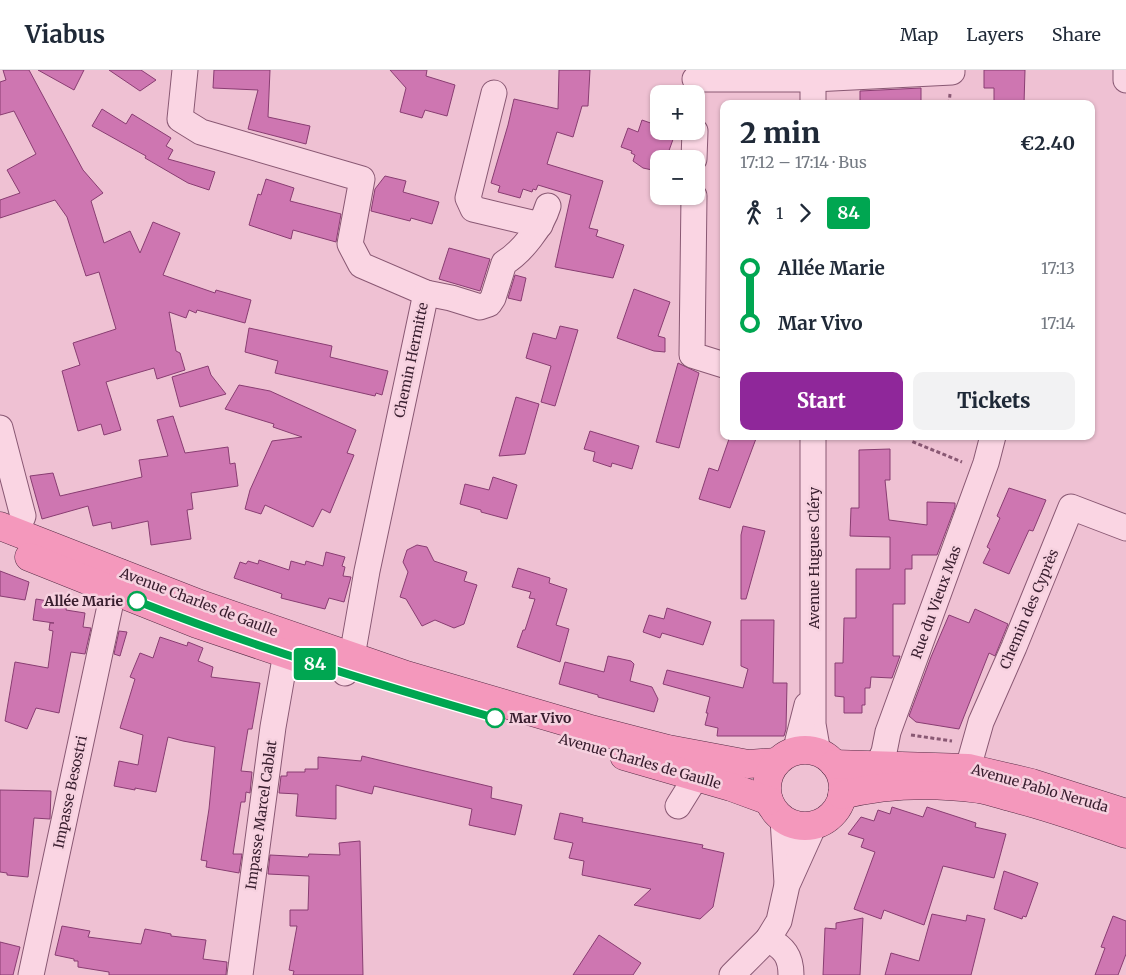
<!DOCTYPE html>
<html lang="en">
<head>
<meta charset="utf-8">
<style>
  :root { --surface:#fff; --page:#f2f2f3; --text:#1f2937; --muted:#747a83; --line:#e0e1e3; --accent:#8f279a }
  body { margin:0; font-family:Merriweather,serif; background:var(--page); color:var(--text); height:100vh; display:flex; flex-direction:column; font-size:19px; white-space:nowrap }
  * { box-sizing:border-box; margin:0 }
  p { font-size:16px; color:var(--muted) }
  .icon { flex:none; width:28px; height:28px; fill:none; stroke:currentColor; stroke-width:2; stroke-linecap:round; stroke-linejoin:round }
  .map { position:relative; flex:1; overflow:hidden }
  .drawer { position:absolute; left:720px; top:30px; width:375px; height:340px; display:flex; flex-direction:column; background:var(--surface); border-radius:10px; box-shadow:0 1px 4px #0004 }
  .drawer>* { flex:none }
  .badge { padding:0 10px; border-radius:4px; font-size:18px; line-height:32px }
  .buttons { position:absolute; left:650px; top:15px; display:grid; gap:10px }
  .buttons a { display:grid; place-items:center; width:55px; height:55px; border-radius:10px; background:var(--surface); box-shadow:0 1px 4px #0004; font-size:25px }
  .map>.badge { position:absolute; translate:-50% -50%; box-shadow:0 0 0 2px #fff }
  .legs { display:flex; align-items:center; gap:8px; height:55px; padding:0 20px; font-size:16px }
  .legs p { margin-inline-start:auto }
  .overview { display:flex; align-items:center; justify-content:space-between; height:85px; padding:0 20px }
  h1 { font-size:28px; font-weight:800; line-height:38px }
  .action { display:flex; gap:10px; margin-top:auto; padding:10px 20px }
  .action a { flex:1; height:58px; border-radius:10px; background:var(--accent); color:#fff; font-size:20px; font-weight:800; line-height:58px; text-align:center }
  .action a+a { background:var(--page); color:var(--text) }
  ul { padding:0 20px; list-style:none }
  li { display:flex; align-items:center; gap:18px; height:55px; font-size:19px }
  li i { display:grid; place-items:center; width:8px; height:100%; margin:0 6px; background:currentColor }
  li i::after { content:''; width:12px; height:12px; margin:-6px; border:4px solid; border-radius:50%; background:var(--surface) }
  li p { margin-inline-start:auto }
  li:first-child i { background:linear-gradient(#0000 50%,currentColor 0) }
  li:last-child i { background:linear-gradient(currentColor 50%,#0000 0) }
  header { display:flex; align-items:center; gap:30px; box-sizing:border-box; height:70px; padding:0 25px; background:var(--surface); border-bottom:1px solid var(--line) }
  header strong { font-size:24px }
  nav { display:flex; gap:28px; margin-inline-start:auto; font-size:18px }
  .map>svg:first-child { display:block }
  .building { fill:#ce76b1; stroke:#893d72 }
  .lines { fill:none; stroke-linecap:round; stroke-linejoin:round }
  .minor-casing { stroke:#895873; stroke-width:27 }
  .major-casing { stroke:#572d47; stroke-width:29 }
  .path { stroke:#895873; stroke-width:3; stroke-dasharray:4 2.5; stroke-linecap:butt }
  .minor { stroke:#fad5e3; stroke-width:25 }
  .major { stroke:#f498bc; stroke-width:28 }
  .line-1-casing { stroke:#fff; stroke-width:11 }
  .line-1 { stroke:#00a651; stroke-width:8 }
  .stop-1-dot { fill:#fff; stroke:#00a651; stroke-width:2.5 }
  .labels { text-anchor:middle; stroke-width:5; stroke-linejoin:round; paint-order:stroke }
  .street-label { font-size:14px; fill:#381d2e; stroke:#f6d1df }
  .stop-label { font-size:14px; font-weight:bold; fill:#381d2e; stroke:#f6d1df; text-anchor:end }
</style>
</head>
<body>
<header>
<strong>Viabus</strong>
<nav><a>Map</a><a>Layers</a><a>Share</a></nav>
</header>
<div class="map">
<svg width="1126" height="905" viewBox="0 0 1126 905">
  <rect width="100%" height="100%" fill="#efc1d3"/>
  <g class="building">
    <polygon points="3,0 29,0 83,100 103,123 91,131 104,173 130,161 140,183 153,152 180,163 163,205 215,223 216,220 251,230 245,253 197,240 196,243 189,240 186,248 169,242 176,281 180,283 185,300 157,309 154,298 106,312 121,360 104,365 101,354 78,361 62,301 80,295 73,273 116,259 99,202 86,206 67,147 55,130 0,148 0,130 20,123 7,100 36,84 14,41 0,45 0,12 6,10"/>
    <polygon points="38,0 84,0 74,20"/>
    <polygon points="109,0 141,0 156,10 140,21"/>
    <polygon points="214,0 270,0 268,47 310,56 306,74 248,59 258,20 213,18"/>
    <polygon points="390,0 427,0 426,6 455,15 447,46 425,40 422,48 400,42 406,18"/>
    <polygon points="559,0 590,0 588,36 582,36 573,67 557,62 547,94 603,111 589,158 598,160 596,166 624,175 613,208 555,197 571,125 538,115 536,120 533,119 532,122 523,119 520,128 498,122 500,116 491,113 508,55 514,29 558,39"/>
    <polygon points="984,0 1025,0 1024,34 994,34 994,18 984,18"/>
    <polygon points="921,18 921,34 860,34 860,21"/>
    <polygon points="102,39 126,54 132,44 171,68 166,76 173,80 168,89 215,102 209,120 188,113 145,88 146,86 92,56"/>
    <polygon points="642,50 659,56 659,61 676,61 666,89 659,89 659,99 653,97 652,100 643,98 633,91 635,85 631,83 632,81 621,77 628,58 638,62"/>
    <polygon points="385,106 406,111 403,122 439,132 432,154 411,148 410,151 371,141 375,119"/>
    <polygon points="266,109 294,118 290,131 341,144 336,172 293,160 291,169 249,155 258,124 261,125"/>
    <polygon points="449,178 490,189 480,221 439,209"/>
    <polygon points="515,205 526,208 521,231 508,228"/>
    <polygon points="634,219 670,232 658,266 665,268 665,282 654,281 617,268"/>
    <polygon points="560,256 578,260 555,336 541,332 551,296 526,288 533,263 556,269"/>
    <polygon points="249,258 332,276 330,287 388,301 382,325 376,323 375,326 275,303 278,291 245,282"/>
    <polygon points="678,293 699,303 679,378 656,372"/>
    <polygon points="208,296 211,305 226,324 180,337 172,307"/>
    <polygon points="239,315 270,321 356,360 347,383 354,385 330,443 322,439 313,457 265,435 261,444 245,439 250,420 272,371 302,367 273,357 274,354 225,339"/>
    <polygon points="516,327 539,334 525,384 499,386"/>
    <polygon points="173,346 185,383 228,377 230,394 235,393 238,416 191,423 193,439 187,440 191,469 151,475 148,451 112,459 111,452 93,456 88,436 42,449 30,406 53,403 60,426 142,407 139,390 168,386 157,350"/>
    <polygon points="590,361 639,376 632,399 612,393 611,397 593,391 595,382 584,379"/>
    <polygon points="730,366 757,366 730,438 699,429 709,398 718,401"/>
    <polygon points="890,379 890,410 885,410 889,450 927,455 927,432 955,433 955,437 937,485 912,485 912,499 905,499 905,534 893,534 893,586 900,586 892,608 871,607 870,618 865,618 865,635 862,635 862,643 844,643 844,627 835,626 835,593 843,593 844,548 856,548 856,499 890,499 890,467 850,466 851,438 859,438 859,380"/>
    <polygon points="493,407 517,415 507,449 481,442 481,440 460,434 465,414 489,420"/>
    <polygon points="1009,418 1046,430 1033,461 1029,460 1009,504 983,493 990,479 987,477 1000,448 997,446"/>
    <polygon points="743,456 765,461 746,529 741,529 741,465"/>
    <polygon points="417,475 427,477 434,491 467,502 464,511 477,515 464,554 454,558 435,550 422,556 406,529 400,527 408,502 403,492 407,480"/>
    <polygon points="326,482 345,487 342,496 345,497 343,506 351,507 344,532 329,528 325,539 281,528 282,524 234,508 240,492 246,494 248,491 258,494 259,490 289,500 291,491 305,495 306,491 323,496"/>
    <polygon points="518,498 550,508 549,513 567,519 556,555 569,559 560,592 517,577 523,560 525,560 535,529 529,528 531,522 512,517"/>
    <polygon points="0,501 29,512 25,530 0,526"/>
    <polygon points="36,529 67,534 66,540 85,543 83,557 91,558 85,584 71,582 59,643 36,638 27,659 5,651 15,592 48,598 53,561 49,560 50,553 54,553 33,550"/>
    <polygon points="667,538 711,552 703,575 662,563 660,568 643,562 649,545 664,549"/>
    <polygon points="975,539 1008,554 995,586 989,583 959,659 916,652 909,646 931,587 949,545 969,553"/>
    <polygon points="741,550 774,550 773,613 787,613 786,659 784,666 717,666 718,658 705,655 708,643 706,643 710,627 663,614 667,600 743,618 748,599 741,596"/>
    <polygon points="119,561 127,562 120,586 114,584"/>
    <polygon points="160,567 187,576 188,572 203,578 198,591 213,597 211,607 260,613 252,659 248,659 241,701 252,702 250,723 246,722 245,732 241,732 233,784 242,784 239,803 206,797 207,791 201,790 209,739 215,677 183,671 168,667 156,722 135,718 135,720 114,716 119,691 138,695 143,665 120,658 135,609 130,607 140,583 153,588"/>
    <polygon points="608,586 631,591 634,594 630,611 652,617 658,629 654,642 598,627 598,625 559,614 565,592 604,602"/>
    <polygon points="362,686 492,717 491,728 522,735 515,765 469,755 472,739 374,716 372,724 336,715 336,749 296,746 298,724 279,723 281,706 287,706 287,702 305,702 305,699 318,699 318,687 361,691"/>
    <polygon points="0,720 51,721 50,749 34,748 28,807 7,805 7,803 0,802"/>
    <polygon points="892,737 923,747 927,737 976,753 975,757 1006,764 994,808 943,796 924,855 884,840 881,849 854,839 875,782 861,777 864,769 848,764 861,747 874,751 878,740 890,744"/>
    <polygon points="560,743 583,748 582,752 703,775 702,778 724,783 713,837 700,849 634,835 651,819 582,805 584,791 569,788 573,773 554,769"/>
    <polygon points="360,771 363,905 293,905 294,901 289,900 297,856 290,856 290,840 308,840 309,806 268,804 270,785 308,787 309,784 340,785 339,773"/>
    <polygon points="1004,801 1038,813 1026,847 1023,846 1022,849 994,839"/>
    <polygon points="932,844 966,851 967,845 985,849 971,905 885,905 891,883 919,891"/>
    <polygon points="1113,846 1126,851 1126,884 1118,905 1095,905 1105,878 1101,877"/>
    <polygon points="863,848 860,905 823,905 825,858 836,859 836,853"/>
    <polygon points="62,856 90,861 88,867 141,874 145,859 171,864 171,866 206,870 203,889 227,892 226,905 109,905 109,902 78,897 78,891 74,891 74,889 55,885"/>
    <polygon points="599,865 641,893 633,905 573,905"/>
    <polygon points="0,872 20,877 13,905 0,905"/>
  </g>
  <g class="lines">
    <g class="minor-casing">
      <g id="minor">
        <path d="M185,0L180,49L201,62L362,109L350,174L361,195L426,223L451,228L480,237L489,234L493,228L504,193C522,182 542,156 548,136"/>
        <polyline points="813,0 813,34"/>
        <polyline points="1126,0 1126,10"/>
        <polyline points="695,9 813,9 952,2 952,0"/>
        <polyline points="494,23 468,128 473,139 540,155"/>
        <polyline points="694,89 695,61"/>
        <polyline points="694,126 692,285 724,295"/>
        <polyline points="0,358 23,446 16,463"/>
        <polyline points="813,366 813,654 818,683"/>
        <polyline points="345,603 354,575 367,501 426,223"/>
        <polyline points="797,681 798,670 807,635"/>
        <polyline points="877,696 884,682 888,662 986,393 993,366"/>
        <polyline points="968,698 981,652 1014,577 1071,437 1126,458"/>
        <polyline points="678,736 696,707"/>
        <polyline points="783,749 787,813"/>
        <path d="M768,869C784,878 791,886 791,905"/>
        <polyline points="31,905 113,522 120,502"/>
        <polyline points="240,905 273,657 289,566"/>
        <polyline points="732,905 768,869 779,851 787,815 814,755"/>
      </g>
    </g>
    <g class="major-casing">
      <g id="major">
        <polyline points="0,456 200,534 406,605 587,658 668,679 748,694 777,692"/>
        <polyline points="29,487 197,554 307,591"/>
        <circle cx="805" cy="718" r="38"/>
        <polyline points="624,686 731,717 769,731"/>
        <polyline points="834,694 968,698 1032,713 1126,743"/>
        <path d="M842,725C886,714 934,713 979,719C990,721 1002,725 1013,728C1051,737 1088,751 1126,764"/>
      </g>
    </g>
    <g class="path">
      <polyline points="949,34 950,24"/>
      <polyline points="911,366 911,371 962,392"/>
      <polyline points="911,665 952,671"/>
    </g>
    <use href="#minor" class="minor"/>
    <use href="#major" class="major"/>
  </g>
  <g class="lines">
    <g class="line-1-casing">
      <path id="line-1" d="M137,531C254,577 374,613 495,648"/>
    </g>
    <use href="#line-1" class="line-1"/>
  </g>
  <g class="stop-1-dot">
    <circle cx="137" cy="531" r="9"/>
    <circle cx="495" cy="648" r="9"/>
  </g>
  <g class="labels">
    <g class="street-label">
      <text transform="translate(411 290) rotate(-78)" y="5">Chemin Hermitte</text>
      <text transform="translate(814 488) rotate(-90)" y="5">Avenue Hugues Cléry</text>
      <text transform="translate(199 532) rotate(21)" y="5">Avenue Charles de Gaulle</text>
      <text transform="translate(936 532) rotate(-70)" y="5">Rue du Vieux Mas</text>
      <text transform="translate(1029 539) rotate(-67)" y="5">Chemin des Cyprès</text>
      <text transform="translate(640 691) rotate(16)" y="5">Avenue Charles de Gaulle</text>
      <text transform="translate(1040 718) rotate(16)" y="5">Avenue Pablo Neruda</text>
      <text transform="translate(70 722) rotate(-78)" y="5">Impasse Besostri</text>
      <text transform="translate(261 745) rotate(-82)" y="5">Impasse Marcel Cablat</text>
    </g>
    <g class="stop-label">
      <text x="123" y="536">Allée Marie</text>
      <text x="509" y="653" text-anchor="start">Mar Vivo</text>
    </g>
  </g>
</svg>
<div class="buttons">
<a>+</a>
<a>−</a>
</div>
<b class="badge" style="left:315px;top:594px;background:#00a651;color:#fff">84</b>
<section class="drawer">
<div class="overview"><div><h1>2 min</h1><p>17:12 – 17:14 · Bus</p></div><b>€2.40</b></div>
<div class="legs"><svg class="icon" aria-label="walk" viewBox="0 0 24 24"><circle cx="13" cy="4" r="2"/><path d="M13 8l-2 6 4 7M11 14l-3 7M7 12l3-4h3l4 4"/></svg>1<svg class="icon" aria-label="forward" viewBox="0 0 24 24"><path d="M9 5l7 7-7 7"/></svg><b class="badge" style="background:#00a651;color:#fff">84</b></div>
<ul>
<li><i style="color:#00a651"></i><b>Allée Marie</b><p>17:13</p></li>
<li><i style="color:#00a651"></i><b>Mar Vivo</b><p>17:14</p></li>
</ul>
<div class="action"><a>Start</a><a>Tickets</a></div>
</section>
</div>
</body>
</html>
